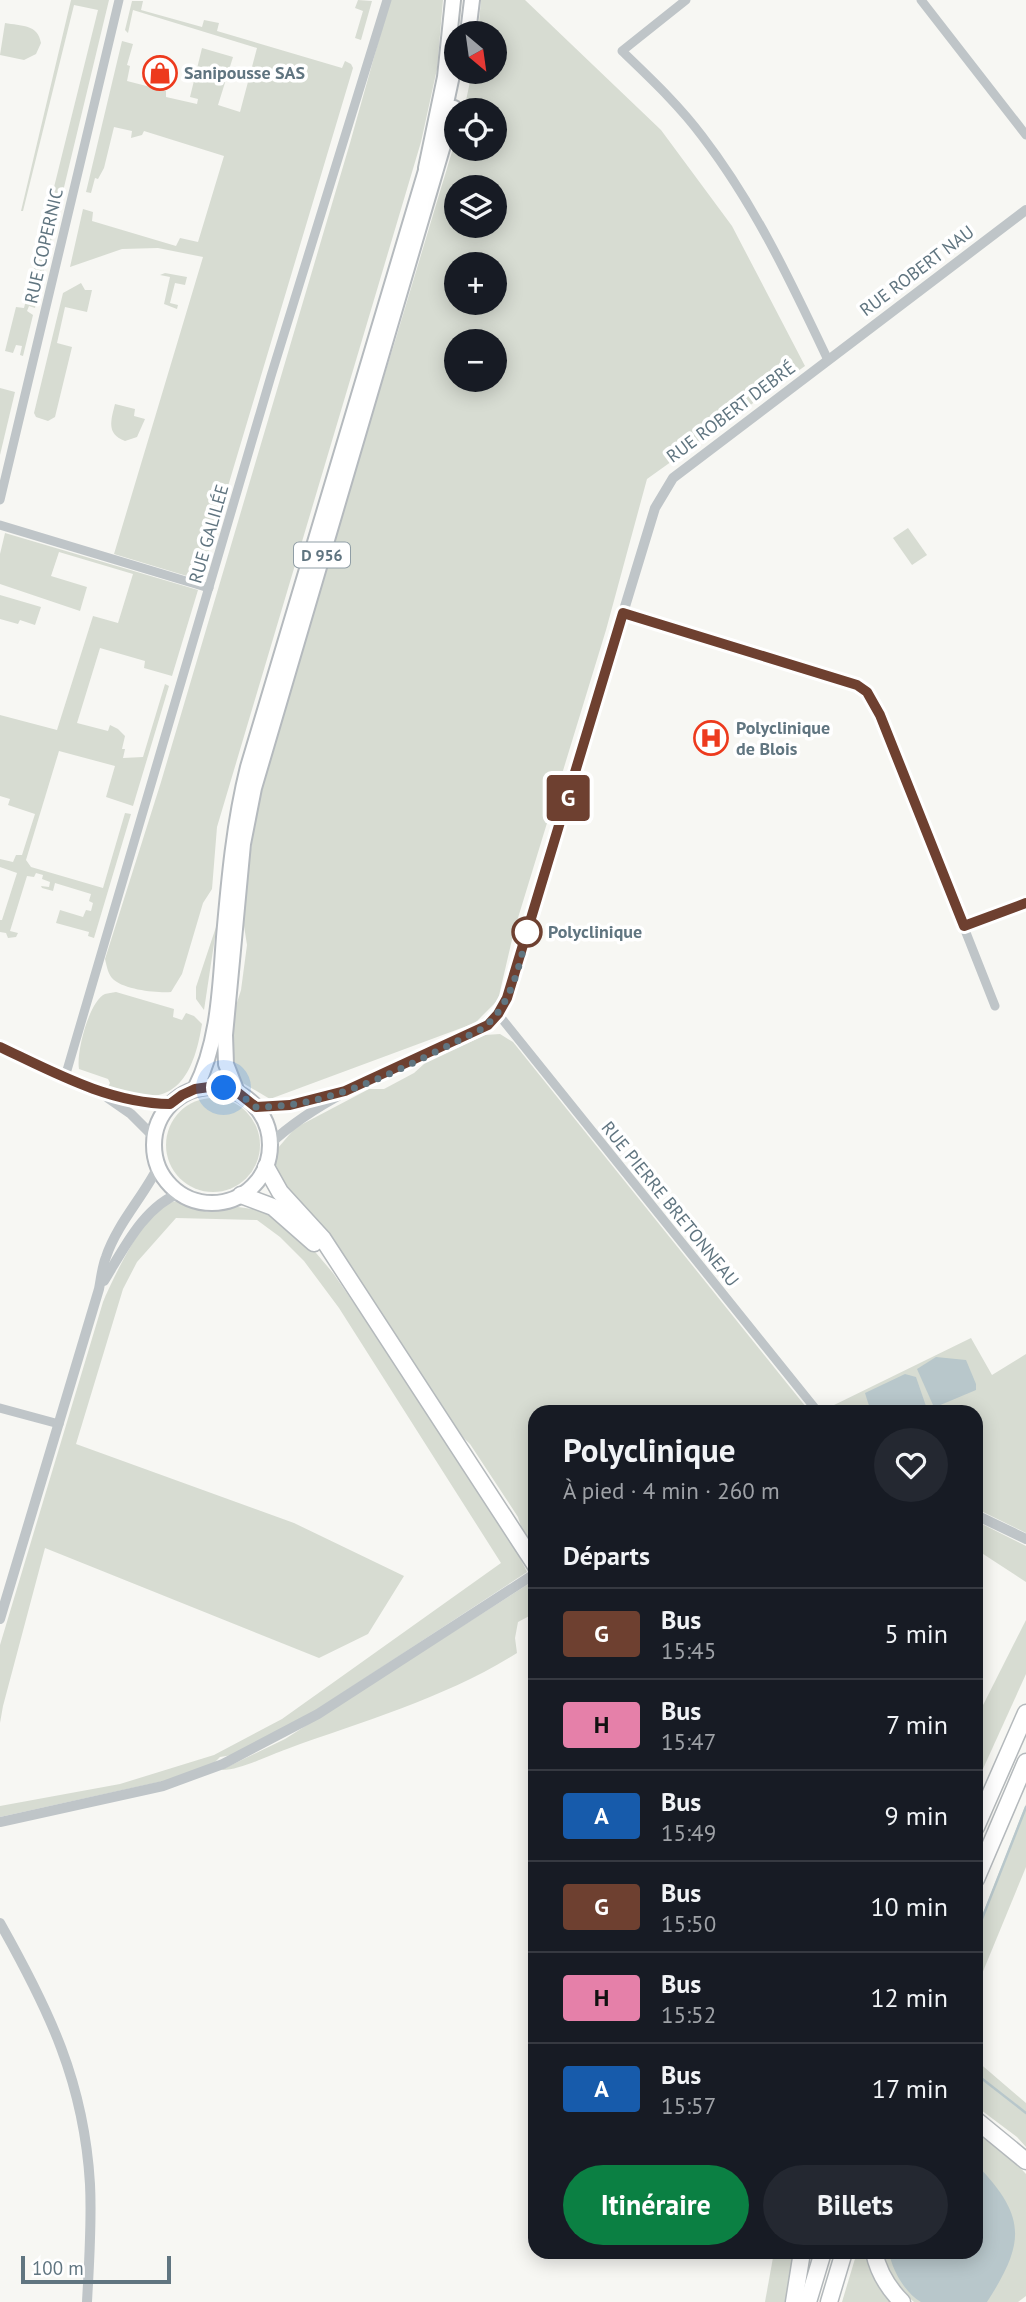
<!DOCTYPE html>
<html lang="fr">
<head>
<meta charset="utf-8">
<style>
  :root { --surface:#171b24; --page:#242831; --text:#f1f3f6; --muted:#9ea1a6; --line:#363941; --accent:#0b8043 }
  body { margin:0; font-family:"PT Sans",sans-serif; background:var(--page); color:var(--text); height:100vh; display:flex; flex-direction:column; font-size:26px; white-space:nowrap }
  * { box-sizing:border-box; margin:0 }
  p { font-size:23px; color:var(--muted) }
  .icon { flex:none; width:38px; height:38px; fill:none; stroke:currentColor; stroke-width:2; stroke-linecap:round; stroke-linejoin:round }
  .map { position:relative; flex:1; overflow:hidden }
  .sheet { position:absolute; left:528px; top:1405px; width:455px; height:854px; display:flex; flex-direction:column; background:var(--surface); border-radius:21px; box-shadow:0 4px 18px #0003 }
  .sheet>* { flex:none }
  .badge { padding:0 14px; border-radius:5px; font-size:24px; line-height:46px }
  .needle { width:46px; rotate:151deg }
  .buttons { position:absolute; left:444px; top:21px; display:grid; gap:14px }
  .buttons a { display:grid; place-items:center; width:63px; height:63px; border-radius:50%; background:var(--surface); box-shadow:0 4px 18px #0003; font-size:35px }
  .scale { position:absolute; left:21px; bottom:18px; width:150px; box-sizing:border-box; padding-left:7px; border:4px solid #607580; border-top:0; font-size:19px; line-height:24px; white-space:nowrap; color:#607580; -webkit-text-stroke:5px #fff; paint-order:stroke }
  .you { position:absolute; width:35px; height:35px; margin:-18px; border:5px solid #fff; border-radius:50%; background:#1a73e8; box-shadow:0 0 0 10px #1a73e833 }
  .map>.badge { position:absolute; translate:-50% -50%; box-shadow:0 0 0 4px #fff }
  h2 { padding:0 35px; font-size:26px; line-height:63px }
  .round { display:grid; place-items:center; flex:none; width:74px; height:74px; border-radius:37px; background:var(--page) }
  .overview { display:flex; align-items:center; justify-content:space-between; height:119px; padding:0 35px }
  h1 { font-size:33px; font-weight:700; line-height:52px }
  .primary-button { display:flex; gap:14px; margin-top:auto; padding:14px 35px }
  .primary-button a { flex:1; height:80px; border-radius:42px; background:var(--accent); color:#fff; font-size:28px; font-weight:700; line-height:80px; text-align:center }
  .primary-button a+a { background:var(--page); color:var(--text) }
  ul { padding:0; list-style:none }
  li { display:flex; align-items:center; gap:21px; height:91px; padding:0 35px; border-top:2px solid var(--line) }
  li div { flex:1 }
  li b { display:block; font-size:26px }
  li em { font-style:normal }
  li .badge { min-width:77px; font-weight:700; text-align:center }
  .map>svg:first-child { display:block }
  .green { fill:#d7dcd2; fill-rule:evenodd }
  .water { fill:#b8c7cb }
  .lines { fill:none; stroke-linecap:round; stroke-linejoin:round }
  .stream { stroke:#b8c7cb; stroke-width:2.5 }
  .primary-casing { stroke:#b5babe; stroke-width:18 }
  .trunk-casing { stroke:#b4b9bc; stroke-width:18 }
  .motorway-casing { stroke:#b4b9bc; stroke-width:19 }
  .minor { stroke:#bfc5c8; stroke-width:9 }
  .tertiary { stroke:#bfc5c8; stroke-width:10 }
  .primary { stroke:#fff; stroke-width:14 }
  .trunk { stroke:#fff; stroke-width:14 }
  .motorway { stroke:#fff; stroke-width:16 }
  .line-casing { stroke:#fff; stroke-width:16 }
  .line { stroke:#6e4030; stroke-width:10 }
  .walk { stroke:#607580; stroke-width:7; stroke-dasharray:0 12.6 }
  .stop-dot { fill:#fff; stroke:#6e4030; stroke-width:3.5 }
  .labels { text-anchor:middle; stroke-width:7; stroke-linejoin:round; paint-order:stroke }
  .shield { fill:#fff; stroke:#909ea6; stroke-width:2 }
  .shield-label { font-size:16px; font-weight:bold; fill:#607580 }
  .poi-label { font-size:18px; font-weight:bold; fill:#607580; stroke:#fff; text-anchor:start }
  .street-label { font-size:18px; fill:#607580; stroke:#fff }
  .stop-label { font-size:18px; font-weight:bold; fill:#607580; stroke:#fff; text-anchor:start }
</style>
</head>
<body>
<div class="map">
<svg width="1026" height="2302" viewBox="0 0 1026 2302">
  <rect width="100%" height="100%" fill="#f7f7f3"/>
  <g class="green">
    <polygon points="71,0 109,0 35,308 29,306 27,311 33,315 23,356 20,355 22,346 16,345 13,353 5,351 16,307 24,308 98,10 74,5 23,211 21,211"/>
    <polygon points="358,0 372,1 361,40 355,38 363,11 355,8"/>
    <path d="M390,0H443L437,69L421,142L217,827L212,889L203,903L182,974L171,992C157,993 126,990 114,980C108,975 107,967 105,959L161,782L350,143Z"/>
    <path d="M481,0H525L661,130L732,226L805,366L647,479L606,630L514,931L498,1000L475,1023L270,1099L241,1082L234,1059L230,1025L241,990L247,945L242,913L258,800L309,615L396,338L457,135V149H495V110H464L472,72H495V33H478ZM457,187H495V226H457ZM457,264H495V303H457ZM457,341H495V380H457Z"/>
    <polygon points="132,1 143,1 141,10 202,27 204,20 219,23 217,31 342,68 345,61 351,64 353,68 200,580 114,554 203,257 158,248 122,249 70,267 83,209 93,212 92,221 176,246 180,238 198,242 224,156 144,131 142,135 131,138 132,131 114,127 104,168 98,179 95,178 91,193 86,192 122,41 133,44 127,65 130,66 127,81 166,91 166,97 197,104 198,99 190,97 202,48 233,57 218,105 240,112 257,48 133,10 128,33 125,30"/>
    <path d="M5,23C21,26 38,24 41,43L36,54L24,60L0,55Z"/>
    <polygon points="165,273 187,277 185,285 175,283 170,303 178,305 177,309 164,304 170,277 160,275"/>
    <polygon points="81,283 85,290 92,290 87,312 65,307 57,343 72,347 55,417 48,421 36,417 34,413 63,293"/>
    <polygon points="0,388 15,392 0,455"/>
    <path d="M115,404L135,409L134,416L145,419L137,437L125,441C106,434 111,420 115,404Z"/>
    <polygon points="908,528 927,555 912,565 893,538"/>
    <polygon points="5,533 198,590 172,676 144,668 145,661 100,648 77,723 108,731 110,725 118,729 125,736 122,749 125,749 123,758 143,757 165,684 169,686 133,806 106,797 115,766 59,751 26,860 31,867 103,888 125,813 131,814 94,938 88,936 89,932 56,923 60,910 83,917 86,910 91,911 93,903 89,901 91,894 55,883 53,891 42,888 41,886 49,887 50,882 42,879 43,875 36,873 34,877 27,876 10,931 18,933 16,937 8,938 6,933 0,932 0,920 2,920 17,873 0,867 0,859 13,862 16,855 22,855 35,814 8,805 10,799 0,796 0,715 57,730 93,616 118,623 133,574 59,552 51,576 87,587 80,611 0,584 0,554"/>
    <polygon points="0,595 41,607 35,625 20,620 18,624 0,619"/>
    <polygon points="217,924 204,1010 196,999 196,987"/>
    <path d="M116,992L174,1009L173,1017L182,1020L186,1013L194,1016L202,1024C197,1055 186,1098 146,1096C133,1096 121,1091 108,1087L110,1083L108,1079L79,1069C76,1053 89,1001 105,994C108,993 112,993 116,992Z"/>
    <polygon points="500,1034 513,1042 810,1412 536,1412 535,1555 525,1539 518,1517 470,1444 449,1424 278,1180 274,1167 278,1148 295,1128 369,1089 384,1089 414,1073 424,1064 485,1035"/>
    <circle cx="213" cy="1145" r="47"/>
    <path d="M178,1201L207,1212L238,1207L266,1211L311,1247L333,1273L380,1341L515,1548L527,1572L304,1718L232,1755L220,1757L213,1764L177,1778L0,1817V1806L120,1784L214,1755L282,1719L501,1563L339,1308L304,1261L280,1237L257,1220L176,1218L137,1262L123,1289L76,1444L294,1523L404,1576L368,1634L319,1658L45,1548L3,1706L0,1723V1645L103,1302C112,1280 145,1212 167,1203C170,1202 174,1202 178,1201Z"/>
    <polygon points="971,1338 992,1375 1026,1354 1026,1533 977,1509 976,1412 827,1411 832,1406"/>
    <polygon points="976,1521 1026,1546 1026,1582 977,1550"/>
    <path d="M533,1581L535,1589V1613L518,1622L515,1638L517,1653C448,1697 364,1721 287,1749C269,1755 239,1771 221,1770L285,1739Z"/>
    <polygon points="1026,1620 1026,1674 977,1782 977,1717"/>
    <polygon points="1026,1804 1026,1867 977,1986 977,1929"/>
    <polygon points="977,2061 1026,2103 1026,2147 1017,2137 977,2107"/>
    <path d="M977,2128L1009,2156L1026,2174V2296L1018,2302H914C897,2288 886,2274 882,2252H976Z"/>
    <polygon points="774,2252 794,2252 788,2302 765,2302"/>
    <polygon points="857,2252 868,2252 895,2302 842,2302"/>
  </g>
  <g class="water">
    <polygon points="936,1357 966,1360 976,1384 976,1390 938,1406 933,1405 917,1369"/>
    <polygon points="905,1374 916,1377 928,1412 871,1412 865,1393"/>
    <path d="M977,2165C1026,2216 1026,2242 987,2302H921C905,2293 892,2270 889,2252H976Z"/>
  </g>
  <g class="lines">
    <g class="stream">
      <polyline points="976,1934 1026,1807"/>
      <polyline points="976,2074 1026,2113"/>
    </g>
    <g class="primary-casing">
      <g id="primary">
        <polyline points="468,33 472,0"/>
        <polyline points="443,117 457,52"/>
        <circle cx="212" cy="1145" r="58"/>
        <path d="M195,1089C219,1042 220,988 224,937C229,880 234,823 248,767L430,157"/>
        <polyline points="237,1092 226,1064 225,1035 243,844 254,788 454,108"/>
      </g>
    </g>
    <g class="trunk-casing">
      <polyline id="trunk" points="426,168 445,77 453,0"/>
    </g>
    <g class="motorway-casing">
      <g id="motorway">
        <polyline points="266,1167 280,1192 323,1239 536,1566"/>
        <polyline points="241,1195 273,1207 314,1243"/>
        <polyline points="976,1827 1026,1713"/>
        <polyline points="976,1879 1026,1762"/>
        <polyline points="976,2120 1026,2161"/>
        <path d="M874,2252C878,2271 888,2288 902,2302"/>
        <polyline points="794,2302 802,2252"/>
        <polyline points="808,2302 823,2252"/>
        <polyline points="829,2302 844,2252"/>
      </g>
    </g>
    <g class="minor">
      <path d="M686,0L622,51C650,78 679,105 702,136C755,205 791,282 828,360"/>
      <polyline points="921,0 1026,135"/>
      <polyline points="0,500 119,0"/>
      <polyline points="0,525 209,588"/>
      <polyline points="623,613 845,680 867,692 880,715 995,1006"/>
      <polyline points="964,926 1026,903"/>
      <polyline points="498,1014 818,1412"/>
      <polyline points="65,1077 271,376 387,0"/>
      <polyline points="0,1408 59,1424"/>
    </g>
    <g class="tertiary">
      <path d="M0,1047C55,1072 109,1103 170,1104"/>
      <polyline points="108,1098 131,1114 154,1137"/>
      <polyline points="256,1107 290,1105 336,1094"/>
      <path d="M270,1144C325,1092 412,1062 480,1030L493,1020L503,1007L655,508L673,478L1026,210"/>
      <path d="M104,1281C123,1250 144,1206 180,1193"/>
      <polyline points="976,1515 1026,1539"/>
      <path d="M0,1619L99,1289C101,1279 102,1267 106,1257C117,1224 143,1197 158,1167"/>
      <polyline points="0,1822 163,1786 223,1764 318,1714 536,1573"/>
      <path d="M0,1923C49,2010 84,2082 90,2184C92,2223 89,2263 87,2302"/>
    </g>
    <use href="#primary" class="primary"/>
    <use href="#trunk" class="trunk"/>
    <use href="#motorway" class="motorway"/>
  </g>
  <g class="lines">
    <g class="line-casing">
      <path id="line" d="M0,1047C55,1073 109,1103 170,1104L182,1095L195,1089L209,1087L237,1092L256,1107L290,1105L345,1091L488,1025L498,1014L507,998L623,613L857,685L867,692L880,715L964,926L1026,903"/>
    </g>
    <use href="#line" class="line"/>
    <path class="walk" d="M224,1088L237,1092L256,1107C335,1108 411,1063 480,1030C510,1010 520,965 527,932"/>
  </g>
  <defs>
    <g id="shop-ring" transform="scale(1.75)"><circle r="9.5" fill="#fff" stroke="#ed3a1d" stroke-width="1.5"/><path d="M-5-2.5h2.3a2.7 3.5 0 0 1 5.4 0H5L5.5 6h-11ZM-1.5-2.5h3a1.5 2.3 0 0 0-3 0Z" fill="#ed3a1d"/></g>
    <g id="hospital-ring" transform="scale(1.75)"><circle r="9.5" fill="#fff" stroke="#ed3a1d" stroke-width="1.5"/><path d="M-5-5h3v3.5h4V-5h3V5h-3V1.5h-4V5h-3Z" fill="#ed3a1d"/></g>
  </defs>
  <g fill-rule="evenodd">
    <use href="#shop-ring" x="160" y="73"/>
    <use href="#hospital-ring" x="711" y="738"/>
  </g>
  <circle class="stop-dot" cx="527" cy="932" r="14"/>
  <g class="labels">
    <rect class="shield" x="294" y="542.5" width="56" height="25" rx="5"/>
    <g class="shield-label">
      <text x="322" y="561">D 956</text>
    </g>
    <g class="poi-label">
      <text x="184" y="79">Sanipousse SAS</text>
      <text x="736" y="734">Polyclinique<tspan x="736" dy="21">de Blois</tspan></text>
    </g>
    <g class="street-label">
      <text transform="translate(44 246) rotate(-77)" y="6">RUE COPERNIC</text>
      <text transform="translate(917 271) rotate(-37)" y="6">RUE ROBERT NAU</text>
      <text transform="translate(731 412) rotate(-37)" y="6">RUE ROBERT DEBRÉ</text>
      <text transform="translate(209 534) rotate(-74)" y="6">RUE GALILÉE</text>
      <text transform="translate(670 1204) rotate(51)" y="6">RUE PIERRE BRETONNEAU</text>
    </g>
    <g class="stop-label">
      <text x="548" y="938">Polyclinique</text>
    </g>
  </g>
</svg>
<div class="buttons">
<a><svg class="needle" viewBox="-14 -14 28 28"><path d="M0-13l5 13h-10z" fill="#e53935"/><path d="M0 13l5-13h-10z" fill="#9ea1a6"/></svg></a>
<a><svg class="icon" aria-label="locate" viewBox="0 0 24 24"><circle cx="12" cy="12" r="6"/><path d="M12 2v4M12 18v4M2 12h4M18 12h4"/></svg></a>
<a><svg class="icon" aria-label="layers" viewBox="0 0 24 24"><path d="M12 4l9 5-9 5-9-5zM3 14l9 5 9-5"/></svg></a>
<a>+</a>
<a>−</a>
</div>
<div class="scale">100 m</div>
<div class="you" style="left:224px;top:1088px"></div>
<b class="badge" style="left:568px;top:798px;background:#6e4030;color:#fff">G</b>
<section class="sheet">
<div class="overview"><div><h1>Polyclinique</h1><p>À pied · 4 min · 260 m</p></div><a class="round"><svg class="icon" aria-label="heart" viewBox="0 0 24 24"><path d="M12 20l-8-8c-3-5 5-10 8-4 3-6 11-1 8 4z"/></svg></a></div>
<h2>Départs</h2>
<ul>
<li><span class="badge" style="background:#6e4030;color:#fff">G</span><div><b>Bus</b><p>15:45</p></div><em>5 min</em></li>
<li><span class="badge" style="background:#e580a9;color:#111">H</span><div><b>Bus</b><p>15:47</p></div><em>7 min</em></li>
<li><span class="badge" style="background:#175bab;color:#fff">A</span><div><b>Bus</b><p>15:49</p></div><em>9 min</em></li>
<li><span class="badge" style="background:#6e4030;color:#fff">G</span><div><b>Bus</b><p>15:50</p></div><em>10 min</em></li>
<li><span class="badge" style="background:#e580a9;color:#111">H</span><div><b>Bus</b><p>15:52</p></div><em>12 min</em></li>
<li><span class="badge" style="background:#175bab;color:#fff">A</span><div><b>Bus</b><p>15:57</p></div><em>17 min</em></li>
</ul>
<div class="primary-button"><a>Itinéraire</a><a>Billets</a></div>
</section>
</div>
</body>
</html>
